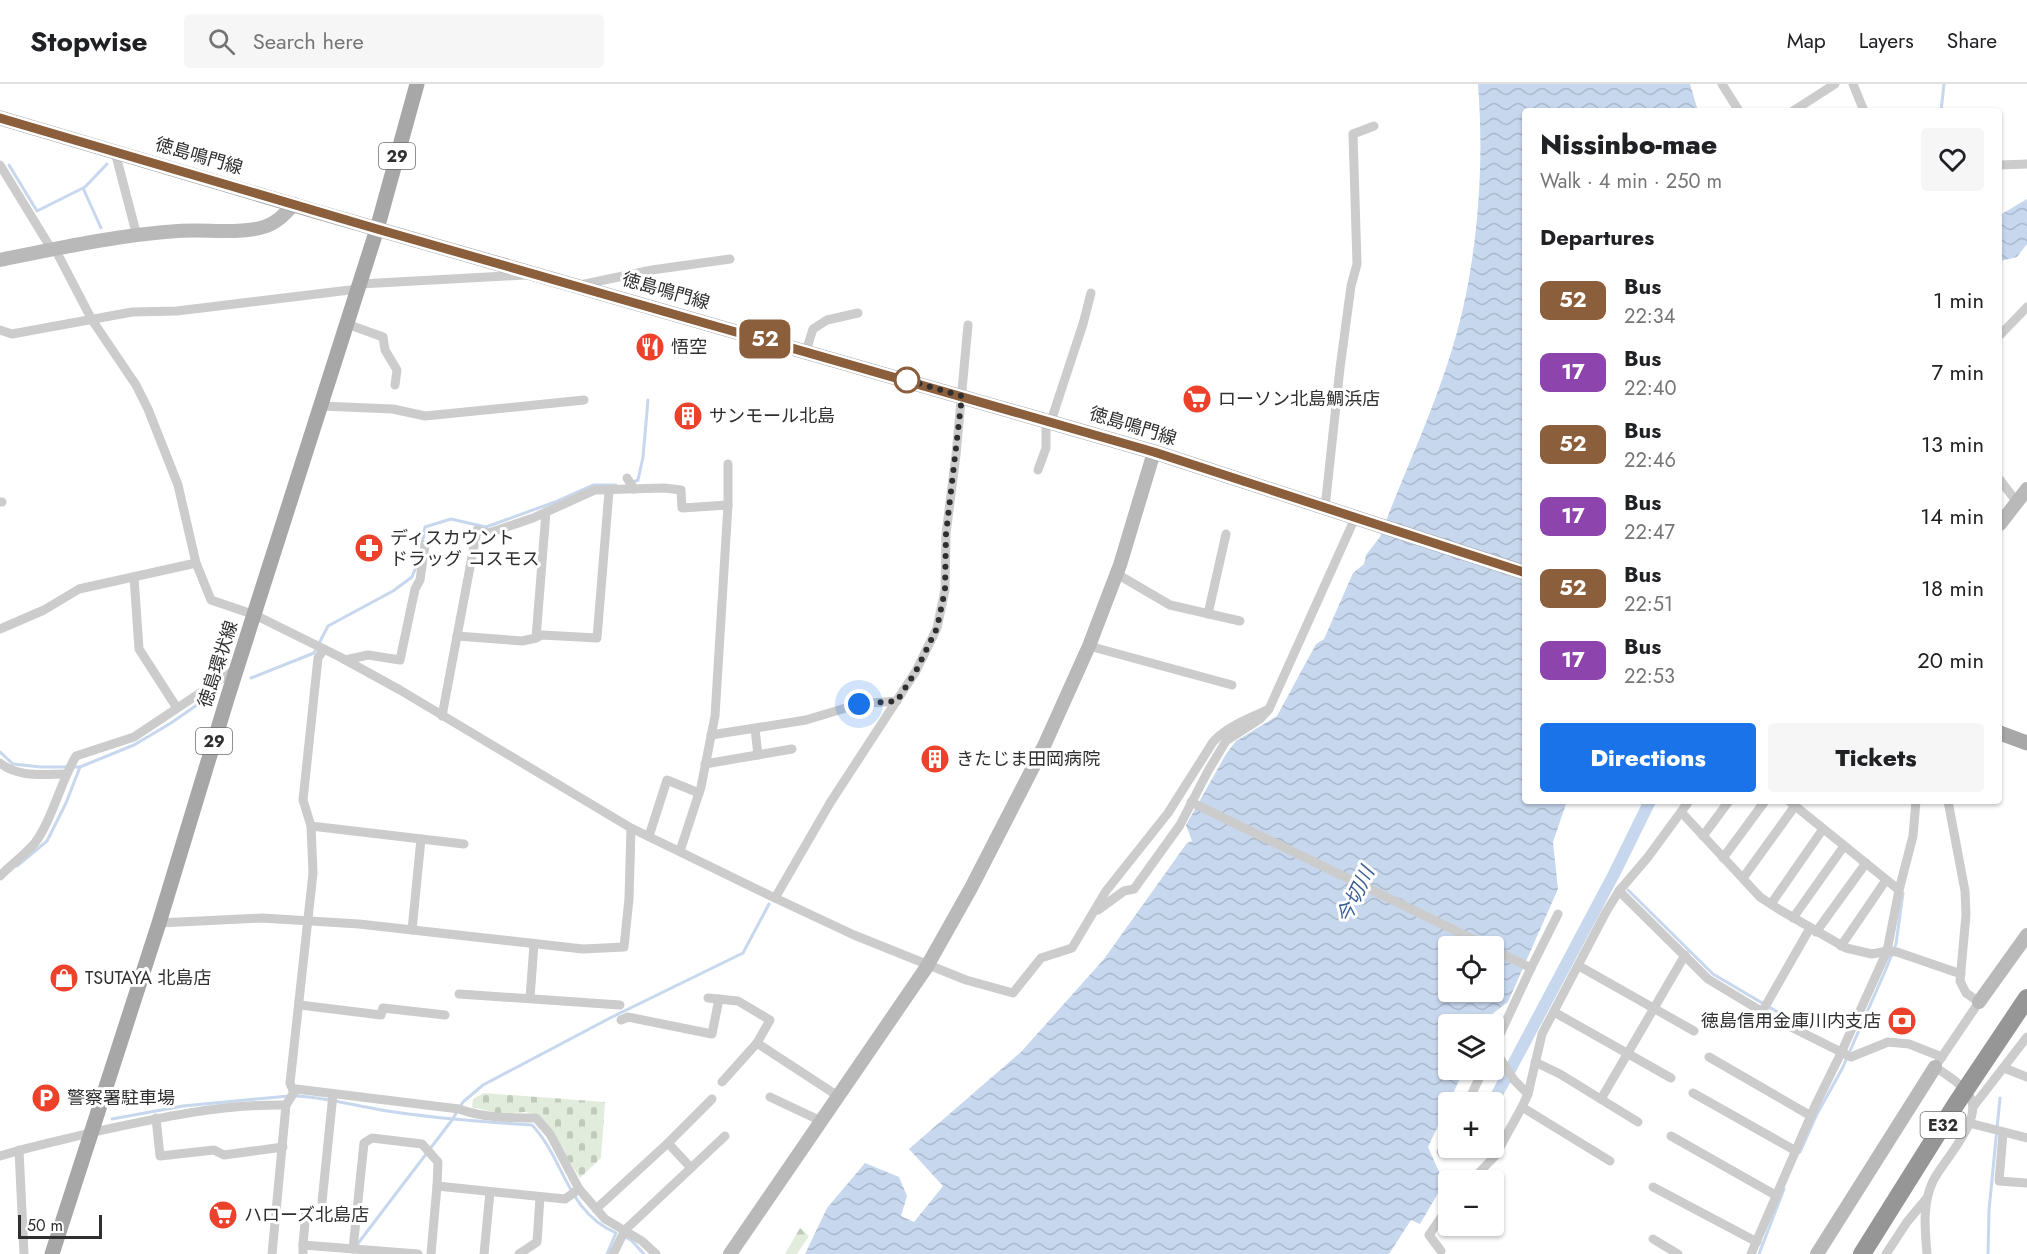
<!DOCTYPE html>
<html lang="en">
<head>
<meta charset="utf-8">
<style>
  :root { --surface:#fff; --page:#f6f6f6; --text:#202124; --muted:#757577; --line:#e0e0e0; --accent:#1a73e8 }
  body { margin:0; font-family:Jost,"Noto Sans JP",sans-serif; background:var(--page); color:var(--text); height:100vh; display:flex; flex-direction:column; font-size:22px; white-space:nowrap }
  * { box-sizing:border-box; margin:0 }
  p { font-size:20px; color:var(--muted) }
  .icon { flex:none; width:33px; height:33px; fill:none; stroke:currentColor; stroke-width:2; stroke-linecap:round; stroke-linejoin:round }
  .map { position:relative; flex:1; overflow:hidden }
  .sheet { position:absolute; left:1522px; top:24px; width:480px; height:696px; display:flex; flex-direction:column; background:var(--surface); border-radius:6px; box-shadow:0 2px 4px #0004 }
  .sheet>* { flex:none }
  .badge { padding:0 12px; border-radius:9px; font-size:21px; line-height:39px }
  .fabs { position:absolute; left:1438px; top:852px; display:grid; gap:12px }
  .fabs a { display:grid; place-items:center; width:66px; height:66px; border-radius:6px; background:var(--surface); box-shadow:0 2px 4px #0004; font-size:30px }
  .scale { position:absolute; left:18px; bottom:15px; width:84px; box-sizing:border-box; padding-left:6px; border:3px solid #2f2f2f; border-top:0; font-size:16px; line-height:21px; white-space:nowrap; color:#2f2f2f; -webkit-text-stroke:4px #fff; paint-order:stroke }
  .you { position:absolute; width:30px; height:30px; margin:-15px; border:4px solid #fff; border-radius:50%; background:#1a73e8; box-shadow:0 0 0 9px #1a73e833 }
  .map>.badge { position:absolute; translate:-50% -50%; box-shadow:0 0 0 3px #fff }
  h2 { padding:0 18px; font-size:22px; line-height:54px }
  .round { display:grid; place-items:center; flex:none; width:63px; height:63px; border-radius:6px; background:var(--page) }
  .headline { display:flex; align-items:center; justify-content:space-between; height:102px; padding:0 18px }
  h1 { font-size:28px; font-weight:800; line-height:45px }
  .cta { display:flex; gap:12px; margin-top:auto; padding:12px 18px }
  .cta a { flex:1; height:69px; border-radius:6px; background:var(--accent); color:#fff; font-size:24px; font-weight:800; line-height:69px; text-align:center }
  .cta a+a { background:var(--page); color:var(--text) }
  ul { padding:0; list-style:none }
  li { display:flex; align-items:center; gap:18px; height:72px; padding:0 18px }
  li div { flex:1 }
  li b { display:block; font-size:22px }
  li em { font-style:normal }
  li .badge { min-width:66px; font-weight:700; text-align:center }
  header { display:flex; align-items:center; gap:36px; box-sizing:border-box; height:84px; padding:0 30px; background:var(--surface); border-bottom:2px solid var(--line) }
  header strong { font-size:28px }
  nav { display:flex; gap:33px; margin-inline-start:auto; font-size:21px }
  .search { width:420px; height:54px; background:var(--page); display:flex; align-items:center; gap:15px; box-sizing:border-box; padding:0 21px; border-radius:6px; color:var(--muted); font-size:22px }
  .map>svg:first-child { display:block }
  .forest { fill:url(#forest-firs) }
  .cemetery { fill:url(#cemetery-stones) }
  .water { fill:url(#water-waves); fill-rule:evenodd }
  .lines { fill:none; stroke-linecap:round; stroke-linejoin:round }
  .stream { stroke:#c7d7ed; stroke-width:3 }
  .canal { stroke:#c7d7ed; stroke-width:12 }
  .street { stroke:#ccc; stroke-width:9 }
  .secondary { stroke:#b9b9b9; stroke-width:14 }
  .primary { stroke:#a7a7a7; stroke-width:15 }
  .highway-bridge { stroke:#969696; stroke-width:18 }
  .line-casing { stroke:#fff; stroke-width:14 }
  .line { stroke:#8b5e3c; stroke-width:9 }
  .walk { stroke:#2f2f2f; stroke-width:6; stroke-dasharray:0 10.8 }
  .stop-dot { fill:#fff; stroke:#8b5e3c; stroke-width:3 }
  .labels { text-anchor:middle; stroke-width:6; stroke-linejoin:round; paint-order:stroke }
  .shield { fill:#fff; stroke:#6d6d6d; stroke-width:1.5 }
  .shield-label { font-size:16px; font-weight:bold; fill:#2f2f2f }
  .street-label { font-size:18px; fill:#2f2f2f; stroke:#fff }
  .poi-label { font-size:18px; fill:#2f2f2f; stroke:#fff; text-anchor:start }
  .water-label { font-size:20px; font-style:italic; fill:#395f94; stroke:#fff }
</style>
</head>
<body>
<header>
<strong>Stopwise</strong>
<div class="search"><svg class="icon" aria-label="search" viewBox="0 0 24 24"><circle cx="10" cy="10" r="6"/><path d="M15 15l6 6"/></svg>Search here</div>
<nav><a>Map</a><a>Layers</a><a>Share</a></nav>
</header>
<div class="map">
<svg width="2027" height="1170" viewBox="0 0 2027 1170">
  <defs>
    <pattern id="forest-firs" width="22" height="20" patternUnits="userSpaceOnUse" patternTransform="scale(1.5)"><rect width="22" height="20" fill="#e1ecdc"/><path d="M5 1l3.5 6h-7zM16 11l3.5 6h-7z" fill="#c1cbbd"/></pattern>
    <pattern id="cemetery-stones" width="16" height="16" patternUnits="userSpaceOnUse" patternTransform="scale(1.5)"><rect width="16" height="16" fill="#e1ecdc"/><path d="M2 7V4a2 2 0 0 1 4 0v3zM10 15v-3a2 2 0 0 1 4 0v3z" fill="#c1cbbd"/></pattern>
    <pattern id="water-waves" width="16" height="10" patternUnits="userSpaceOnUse" patternTransform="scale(1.5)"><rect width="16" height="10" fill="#c7d7ed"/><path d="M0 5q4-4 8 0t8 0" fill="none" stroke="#abb9cc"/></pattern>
  </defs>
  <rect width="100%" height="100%" fill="#fff"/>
  <polygon class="forest" points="800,1144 809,1152 797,1170 785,1170"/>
  <polygon class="cemetery" points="484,1009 605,1018 601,1074 580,1094 539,1031 525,1028 501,1030 472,1023 473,1015"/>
  <g class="water">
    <path d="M1478,0H1690L1698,27H1526V717H1567L1553,758L1558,805L1508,918L1492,930L1487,940H1449V986H1464L1428,1063L1444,1099L1420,1140L1411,1136L1389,1170H805L827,1124L865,1079L899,1093L907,1112L901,1132L914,1138L943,1102L909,1065L1021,968L1104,875L1187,759L1192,757L1186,741L1226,670L1236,657L1277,632L1316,560L1324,555L1353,489L1364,480L1366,471L1380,453C1402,393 1430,335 1449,275C1477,190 1485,88 1478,0ZM1449,862H1494V908H1449Z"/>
    <polygon points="2027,115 2027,160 2017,173 2000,177 2000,131"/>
  </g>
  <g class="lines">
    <g class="stream">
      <polyline points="1941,27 1944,0"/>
      <polyline points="9,81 37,127 85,103 107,80"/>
      <polyline points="83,104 101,144"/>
      <polyline points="631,399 638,396 643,373 648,316"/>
      <polyline points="422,460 425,443 451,435 486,443 555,418 593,401 616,401"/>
      <polyline points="251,594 314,569 328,542 393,507 412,493 419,475"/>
      <polyline points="0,668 13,680 41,683 80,683"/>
      <polyline points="17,782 47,757 66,719 80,683 134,661 171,639 217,607"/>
      <polyline points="1614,790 1617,794"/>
      <polyline points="1628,806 1713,890 1803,943"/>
      <path d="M295,1012C324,1013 352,1021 381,1026C431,1034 481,1038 532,1041C565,1076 566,1127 616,1149L607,1170"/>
      <polyline points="112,1035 183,1022 289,1012"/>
      <polyline points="1800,1068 1817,1030 1842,985 1886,885 1896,860 1903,809"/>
      <polyline points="623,1152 631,1156 644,1170"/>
      <polyline points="356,1162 452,1036 463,1018 483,1001 612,933 743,869 769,820"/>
      <polyline points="1759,1170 1784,1105"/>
      <polyline points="1988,1170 1989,1126 2000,1014"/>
    </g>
    <polyline class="canal" points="1493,1018 1614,790 1650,717"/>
    <g class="street">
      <polyline points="1722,0 1739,27"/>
      <polyline points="1853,0 1864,27"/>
      <polyline points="1793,27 1835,0"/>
      <polyline points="115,68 137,152"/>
      <polyline points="0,81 52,166"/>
      <polyline points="2000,81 2027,80"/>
      <path d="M55,165L92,236L136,301L148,325L178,401L196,479L211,516L255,531L340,573L400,606L631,744L775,814L854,851L966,896L1013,909L1041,874L1072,864L1106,807L1168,729L1213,658C1227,642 1250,634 1269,625"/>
      <polyline points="360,200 525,191"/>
      <polyline points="580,201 652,186 730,175"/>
      <polyline points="347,240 383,253 385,266 397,286 395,301"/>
      <polyline points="0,246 12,250 132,228 177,227 358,205"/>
      <polyline points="2000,251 2027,223"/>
      <polyline points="806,267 813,245 827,236 858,229"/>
      <polyline points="321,322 393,325 425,332 584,316"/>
      <polyline points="1051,337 1083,240 1091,209"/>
      <polyline points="1038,386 1046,364 1046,336"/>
      <polyline points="627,394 634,405"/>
      <polyline points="2000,396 2016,417"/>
      <polyline points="0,418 2,418"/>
      <polyline points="1325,424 1340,284 1351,202 1357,180 1353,50 1374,42"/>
      <polyline points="546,428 536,554 542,551 597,554 609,407"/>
      <polyline points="1117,490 1170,521 1240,537"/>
      <polyline points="134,493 139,565 177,624"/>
      <polyline points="1208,530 1226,450"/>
      <polyline points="0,545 44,526 79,505 196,479"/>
      <polyline points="457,552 522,557 536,554"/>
      <polyline points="1089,562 1232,601"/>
      <polyline points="345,576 368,571 400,576 415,505 420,496 425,461"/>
      <polyline points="442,632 477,446 489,449 533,434 595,406 664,404 681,406 682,424 728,421"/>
      <polyline points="755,645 758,671"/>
      <polyline points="711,651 806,636 859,620 897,617"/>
      <path d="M0,679C19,694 43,690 66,690"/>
      <polyline points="705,680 792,665"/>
      <polyline points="1789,717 1899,806"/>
      <polyline points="1191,718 1487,862"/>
      <polyline points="1682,729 1760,813 1780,826 1846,864 1872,870 1887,867 1897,868 1961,890"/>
      <polyline points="311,742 464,760"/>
      <polyline points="649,752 667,696 699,709"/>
      <polyline points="1703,752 1729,717"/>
      <polyline points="680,767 701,703 715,632 728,421 728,380"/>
      <polyline points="1723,774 1765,717"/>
      <path d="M0,792C11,781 24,771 34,760C51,739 61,697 76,672L134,653L236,585"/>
      <polyline points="1743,794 1795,722"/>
      <polyline points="1619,807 1708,895 1771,933 1851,973 1888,958 1909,960 1942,973"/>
      <polyline points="775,814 830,719 916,587 937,544 945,506 946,450 956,371 968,241"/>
      <polyline points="1771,820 1823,745"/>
      <polyline points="1098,826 1124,807 1134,805 1180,741 1208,687 1226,657 1260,635 1269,625 1355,434"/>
      <polyline points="1793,834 1844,762"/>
      <polyline points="159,839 262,834 359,840 583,865 624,863 629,815 631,744"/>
      <polyline points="412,846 421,755"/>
      <polyline points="1816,848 1866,779"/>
      <polyline points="1841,862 1886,796"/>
      <polyline points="1494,866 1531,884 1494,963"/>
      <polyline points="1579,882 1694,947"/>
      <polyline points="1531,884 1558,830"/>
      <polyline points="459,910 620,921"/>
      <polyline points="530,914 534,860"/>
      <polyline points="708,914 738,917 770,936 757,959 838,1012"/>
      <polyline points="300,921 381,931 383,924 445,931"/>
      <polyline points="1554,928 1671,994"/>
      <polyline points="1762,928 1810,844"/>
      <polyline points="621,936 628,933 712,950 719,915"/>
      <polyline points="1494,965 1514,996 1528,1010"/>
      <polyline points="1709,973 1811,1032"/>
      <polyline points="1535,978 1560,990 1638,1038"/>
      <polyline points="2004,984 2027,993"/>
      <polyline points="722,998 757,959"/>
      <polyline points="294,1009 290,999 313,789 311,742 303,716 318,574 324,565"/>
      <polyline points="1693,1009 1796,1067"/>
      <polyline points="770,1013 821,1037"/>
      <polyline points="1601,1015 1685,871"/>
      <polyline points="1468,1018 1483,986"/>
      <polyline points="1522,1023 1610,1077"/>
      <polyline points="1973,1023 2027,953"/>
      <polyline points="156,1034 160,1072 214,1066 224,1071 283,1063"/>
      <polyline points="1969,1039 2027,1054"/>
      <polyline points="2003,1049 1999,1097 2027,1099"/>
      <polyline points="1671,1052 1777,1112"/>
      <polyline points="668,1059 691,1084"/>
      <polyline points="19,1066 24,1170"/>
      <polyline points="1441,1068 1449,1053"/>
      <path d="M0,1072C31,1062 63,1056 94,1048C158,1034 221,1020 286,1021L296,1005L459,1025C483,1034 511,1034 536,1034L550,1050L579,1105L605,1135L642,1157L656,1170"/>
      <polyline points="1472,1096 1495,1072 1522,1023 1528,1010 1542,950 1606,828 1619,807 1648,773 1689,717"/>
      <polyline points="1653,1103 1757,1158"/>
      <polyline points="322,1118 333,1010"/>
      <polyline points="596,1125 668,1059 712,1015"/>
      <polyline points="1653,1155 1678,1170"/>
      <polyline points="303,1161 306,1126"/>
      <polyline points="353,1165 364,1059 372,1054 422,1060 438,1078 437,1102"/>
      <polyline points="1441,1167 1429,1151 1449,1122"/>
      <polyline points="272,1170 286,1021"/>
      <polyline points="303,1170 303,1161 418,1170"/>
      <polyline points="431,1170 437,1102 565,1115 579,1105"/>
      <polyline points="484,1170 490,1108"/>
      <polyline points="519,1170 537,1158 540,1113"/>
      <polyline points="613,1170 625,1146 725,1052"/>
      <polyline points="1751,1170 1815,1022 1841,969 1887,867 1899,806 1913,752 1916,717"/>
      <polyline points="1886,1170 1907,1138 1927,1114"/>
      <path d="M1927,1170C1925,1146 1922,1120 1933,1097C1943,1077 1984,1035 1970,1013C1962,1000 1947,991 1935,983L1979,918L1966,909L1960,897L1966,831L1965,807L1948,717"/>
    </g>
    <g class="secondary">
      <path d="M0,176C59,164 118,151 178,147C205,145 234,150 260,144C275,141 284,131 294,120"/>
      <polyline points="2000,440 2027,405"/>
      <polyline points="1979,918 2027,851"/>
      <polyline points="730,1170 926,884 971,804 1044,662 1089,562 1120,481 1154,368"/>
      <polyline points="1817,1170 1935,983"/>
    </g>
    <g class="primary">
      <polyline points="0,34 311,126 1154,368 1526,489"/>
      <polyline points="2000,649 2027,659"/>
      <polyline points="52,1170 159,839 227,615 377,145 417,0"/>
    </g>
    <polyline class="highway-bridge" points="1862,1170 1956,1020 2027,914"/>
  </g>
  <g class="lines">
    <g class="line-casing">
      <polyline id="line" points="0,34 377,145 1154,368 1526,489"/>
    </g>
    <use href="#line" class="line"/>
    <polyline class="walk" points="859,620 897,617 916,587 937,544 945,506 946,450 962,312 907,296"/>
  </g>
  <defs>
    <g id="restaurant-disc" transform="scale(1.5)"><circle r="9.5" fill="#ec412a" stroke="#fff"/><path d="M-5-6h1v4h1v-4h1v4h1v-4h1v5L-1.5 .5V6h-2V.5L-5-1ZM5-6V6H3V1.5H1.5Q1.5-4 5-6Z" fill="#fff"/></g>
    <g id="supermarket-disc" transform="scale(1.5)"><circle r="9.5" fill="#ec412a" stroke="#fff"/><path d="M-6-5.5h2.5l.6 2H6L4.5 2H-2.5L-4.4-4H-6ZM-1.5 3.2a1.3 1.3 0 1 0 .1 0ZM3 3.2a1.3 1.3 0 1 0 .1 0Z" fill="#fff"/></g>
    <g id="building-disc" transform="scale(1.5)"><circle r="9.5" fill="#ec412a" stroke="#fff"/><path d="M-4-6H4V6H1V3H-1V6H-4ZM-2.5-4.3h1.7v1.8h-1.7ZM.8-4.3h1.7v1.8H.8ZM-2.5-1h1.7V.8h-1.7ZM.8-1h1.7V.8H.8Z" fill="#fff"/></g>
    <g id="pharmacy-disc" transform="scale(1.5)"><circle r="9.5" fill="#ec412a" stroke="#fff"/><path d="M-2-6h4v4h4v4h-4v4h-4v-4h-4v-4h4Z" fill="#fff"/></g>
    <g id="shop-disc" transform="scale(1.5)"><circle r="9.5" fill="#ec412a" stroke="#fff"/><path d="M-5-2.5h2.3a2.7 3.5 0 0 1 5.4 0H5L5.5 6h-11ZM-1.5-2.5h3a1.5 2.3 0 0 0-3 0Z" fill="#fff"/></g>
    <g id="bank-disc" transform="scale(1.5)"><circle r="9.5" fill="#ec412a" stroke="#fff"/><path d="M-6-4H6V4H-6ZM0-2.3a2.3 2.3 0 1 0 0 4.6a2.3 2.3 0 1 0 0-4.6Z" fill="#fff"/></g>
    <g id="parking-disc" transform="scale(1.5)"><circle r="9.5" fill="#ec412a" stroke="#fff"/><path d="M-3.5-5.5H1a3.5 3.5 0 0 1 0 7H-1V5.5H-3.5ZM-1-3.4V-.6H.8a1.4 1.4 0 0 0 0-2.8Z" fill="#fff"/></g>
  </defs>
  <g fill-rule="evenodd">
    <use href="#restaurant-disc" x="650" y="263"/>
    <use href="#supermarket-disc" x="1197" y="315"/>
    <use href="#building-disc" x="688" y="332"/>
    <use href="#pharmacy-disc" x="369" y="464"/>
    <use href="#building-disc" x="935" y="675"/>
    <use href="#shop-disc" x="64" y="894"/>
    <use href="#bank-disc" x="1902" y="937"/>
    <use href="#parking-disc" x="46" y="1014"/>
    <use href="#supermarket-disc" x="223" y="1131"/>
  </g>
  <circle class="stop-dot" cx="907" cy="296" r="12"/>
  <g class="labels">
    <g class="shield">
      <rect x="379" y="59" width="36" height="26" rx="4.5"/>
      <rect x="196" y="644" width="36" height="26" rx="4.5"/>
      <rect x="1920.5" y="1028" width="45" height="26" rx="4.5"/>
    </g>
    <g class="shield-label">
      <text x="397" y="78">29</text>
      <text x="214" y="663">29</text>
      <text x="1943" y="1047">E32</text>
    </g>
    <g class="street-label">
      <text transform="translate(199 72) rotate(16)" y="6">徳島鳴門線</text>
      <text transform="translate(666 207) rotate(16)" y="6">徳島鳴門線</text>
      <text transform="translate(1133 342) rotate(17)" y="6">徳島鳴門線</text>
      <text transform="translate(218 580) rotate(-72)" y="6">徳島環状線</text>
    </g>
    <g class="poi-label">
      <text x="671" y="269">悟空</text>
      <text x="1218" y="321">ローソン北島鯛浜店</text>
      <text x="709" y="338">サンモール北島</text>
      <text x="390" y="460">ディスカウント<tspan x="390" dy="21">ドラッグ コスモス</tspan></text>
      <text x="956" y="681">きたじま田岡病院</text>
      <text x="85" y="900">TSUTAYA 北島店</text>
      <text x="1881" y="943" text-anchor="end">徳島信用金庫川内支店</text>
      <text x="67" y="1020">警察署駐車場</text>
      <text x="244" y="1137">ハローズ北島店</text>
    </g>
    <g class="water-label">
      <text transform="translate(1355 811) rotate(-64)" y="7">今切川</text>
    </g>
  </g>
</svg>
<div class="fabs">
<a><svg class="icon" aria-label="locate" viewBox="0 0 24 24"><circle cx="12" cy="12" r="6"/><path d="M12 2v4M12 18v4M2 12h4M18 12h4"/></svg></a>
<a><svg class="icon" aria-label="layers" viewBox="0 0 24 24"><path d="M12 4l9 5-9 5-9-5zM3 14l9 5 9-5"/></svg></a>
<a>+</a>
<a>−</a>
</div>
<div class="scale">50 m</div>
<div class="you" style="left:859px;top:620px"></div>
<b class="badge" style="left:765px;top:255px;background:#8b5e3c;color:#fff">52</b>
<section class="sheet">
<div class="headline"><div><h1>Nissinbo-mae</h1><p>Walk · 4 min · 250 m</p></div><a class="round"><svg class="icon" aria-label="heart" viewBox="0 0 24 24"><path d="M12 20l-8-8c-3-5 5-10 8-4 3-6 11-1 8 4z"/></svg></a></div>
<h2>Departures</h2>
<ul>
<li><span class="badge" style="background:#8b5e3c;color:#fff">52</span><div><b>Bus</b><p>22:34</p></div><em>1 min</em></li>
<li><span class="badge" style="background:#8e44ad;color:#fff">17</span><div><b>Bus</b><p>22:40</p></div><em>7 min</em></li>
<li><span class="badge" style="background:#8b5e3c;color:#fff">52</span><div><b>Bus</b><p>22:46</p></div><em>13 min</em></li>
<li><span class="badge" style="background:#8e44ad;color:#fff">17</span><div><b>Bus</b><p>22:47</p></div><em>14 min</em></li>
<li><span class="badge" style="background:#8b5e3c;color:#fff">52</span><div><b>Bus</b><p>22:51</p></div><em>18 min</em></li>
<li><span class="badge" style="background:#8e44ad;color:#fff">17</span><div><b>Bus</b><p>22:53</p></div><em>20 min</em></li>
</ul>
<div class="cta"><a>Directions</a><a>Tickets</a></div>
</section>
</div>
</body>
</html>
